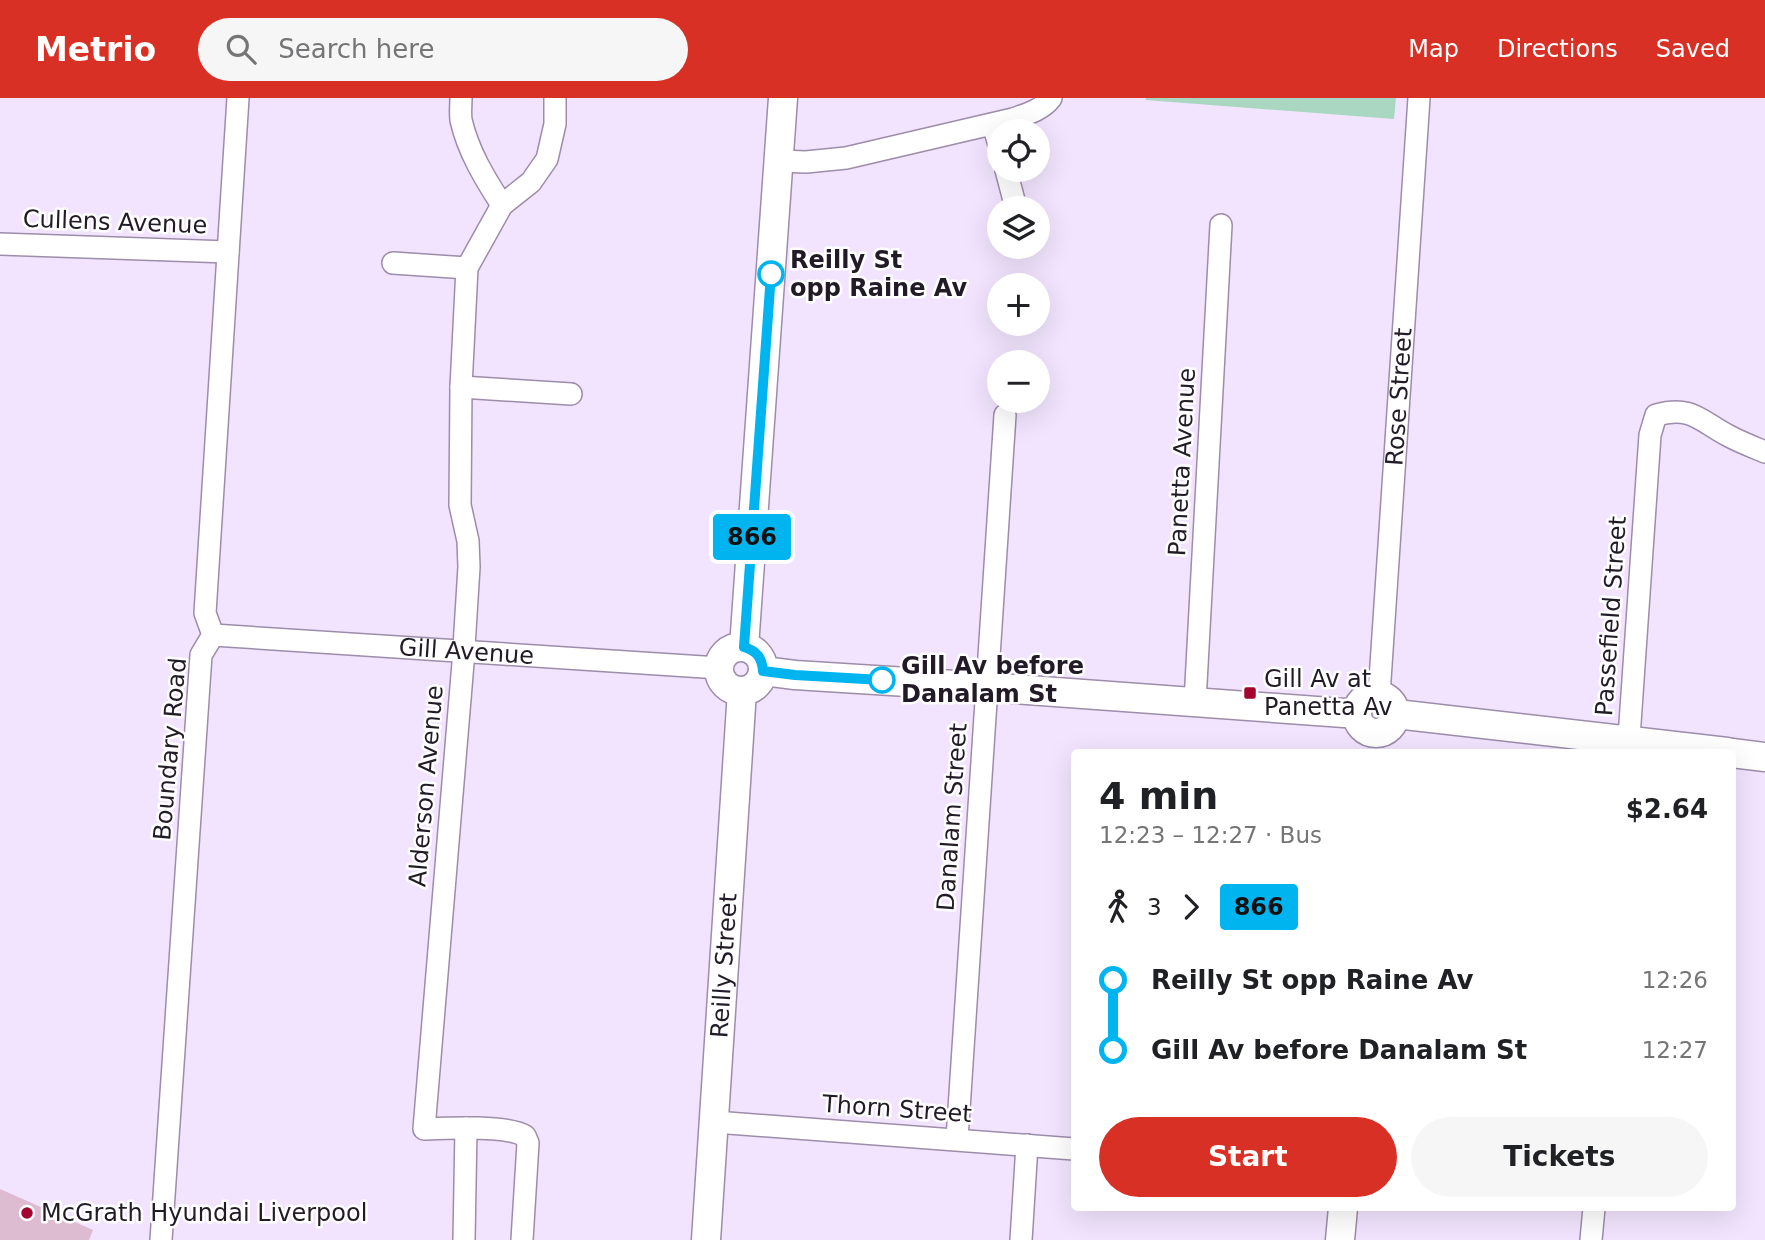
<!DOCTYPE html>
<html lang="en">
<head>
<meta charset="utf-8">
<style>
  :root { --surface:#fff; --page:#f6f6f6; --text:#202124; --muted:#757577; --accent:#d93025 }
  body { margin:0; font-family:"DejaVu Sans",sans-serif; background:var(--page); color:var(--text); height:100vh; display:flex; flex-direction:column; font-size:26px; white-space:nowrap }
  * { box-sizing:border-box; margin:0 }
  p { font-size:23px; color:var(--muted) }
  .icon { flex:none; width:38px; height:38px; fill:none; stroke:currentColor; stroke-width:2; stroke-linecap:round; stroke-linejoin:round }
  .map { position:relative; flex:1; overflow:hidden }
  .sheet { position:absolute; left:1071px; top:651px; width:665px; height:462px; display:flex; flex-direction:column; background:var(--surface); border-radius:7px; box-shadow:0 7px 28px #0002 }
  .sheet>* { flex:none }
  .badge { padding:0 14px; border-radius:5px; font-size:24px; line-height:46px }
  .tools { position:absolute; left:987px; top:21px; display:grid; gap:14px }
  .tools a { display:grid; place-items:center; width:63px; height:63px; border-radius:50%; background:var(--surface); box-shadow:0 7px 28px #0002; font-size:35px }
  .map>.badge { position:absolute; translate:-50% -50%; box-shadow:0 0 0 4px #fff }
  .legs { display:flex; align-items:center; gap:10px; height:77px; padding:0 28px; font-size:23px }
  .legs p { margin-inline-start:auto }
  .overview { display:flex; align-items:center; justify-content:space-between; height:119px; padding:0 28px }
  h1 { font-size:38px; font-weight:600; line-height:52px }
  .button { display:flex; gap:14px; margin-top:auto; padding:14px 28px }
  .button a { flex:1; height:80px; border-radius:42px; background:var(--accent); color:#fff; font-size:28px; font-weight:600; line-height:80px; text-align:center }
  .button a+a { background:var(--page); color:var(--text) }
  ul { padding:0 28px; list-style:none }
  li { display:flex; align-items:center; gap:24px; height:70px; font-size:26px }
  li i { display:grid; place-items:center; width:10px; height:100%; margin:0 9px; background:currentColor }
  li i::after { content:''; width:18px; height:18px; margin:-9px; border:5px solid; border-radius:50%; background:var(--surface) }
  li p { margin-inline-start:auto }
  li:first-child i { background:linear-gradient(#0000 50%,currentColor 0) }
  li:last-child i { background:linear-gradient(currentColor 50%,#0000 0) }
  header { display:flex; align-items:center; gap:42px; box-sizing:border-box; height:98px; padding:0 35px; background:var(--accent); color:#fff }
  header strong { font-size:33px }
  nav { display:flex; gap:38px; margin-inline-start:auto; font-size:24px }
  .search { width:490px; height:63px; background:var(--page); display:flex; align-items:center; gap:18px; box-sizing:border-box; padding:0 24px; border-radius:38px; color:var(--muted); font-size:26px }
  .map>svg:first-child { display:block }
  .green { fill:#aad7c2 }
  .building { fill:#ddbbd1 }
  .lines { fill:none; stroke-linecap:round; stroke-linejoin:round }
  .street-casing { stroke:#9d8caa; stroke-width:24 }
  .secondary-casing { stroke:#9d8caa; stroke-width:31 }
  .street { stroke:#fff; stroke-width:21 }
  .secondary { stroke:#fff; stroke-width:28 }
  .line-1-casing { stroke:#fff; stroke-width:16 }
  .line-1 { stroke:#00b5ef; stroke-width:10 }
  .stop-1-dot { fill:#fff; stroke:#00b5ef; stroke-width:3.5 }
  .poi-dot { fill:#a3052f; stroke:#fff; stroke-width:2.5 }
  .labels { text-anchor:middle; stroke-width:5; stroke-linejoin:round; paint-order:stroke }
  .street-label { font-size:24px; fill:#221b27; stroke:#fff }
  .stop-label { font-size:24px; font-weight:bold; fill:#221b27; stroke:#fff; text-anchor:start }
  .poi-label { font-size:24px; fill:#221b27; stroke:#fff; text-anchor:start }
</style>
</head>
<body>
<header>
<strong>Metrio</strong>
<div class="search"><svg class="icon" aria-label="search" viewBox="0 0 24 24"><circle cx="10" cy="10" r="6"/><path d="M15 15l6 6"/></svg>Search here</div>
<nav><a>Map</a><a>Directions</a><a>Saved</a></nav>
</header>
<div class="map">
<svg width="1765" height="1142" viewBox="0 0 1765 1142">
  <rect width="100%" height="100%" fill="#f2e4fe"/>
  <polygon class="green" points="1146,0 1396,0 1394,21 1145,2"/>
  <polygon class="building" points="0,1091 93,1132 89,1142 0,1142"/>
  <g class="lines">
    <g class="street-casing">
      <g id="street">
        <path d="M461,0C461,7 460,15 461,22C468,53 485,81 502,107"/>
        <polyline points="993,26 999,47"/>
        <path d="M779,63L806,64L846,60L1013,21C1027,16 1042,12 1051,0"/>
        <polyline points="1006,72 1016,110"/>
        <polyline points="0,146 228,154"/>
        <polyline points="393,165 467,170"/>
        <polyline points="461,289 571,296"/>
        <path id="s1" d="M213,537L719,570"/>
        <path id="s2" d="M1379,597L1419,0"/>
        <polyline points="1195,604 1221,127"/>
        <path d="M1628,654L1650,337L1656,317C1692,307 1700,323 1729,338C1740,344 1753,349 1765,354"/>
        <polyline points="715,1024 1074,1051"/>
        <polyline points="957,1041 1005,317"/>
        <polyline points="161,1142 201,557 213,537 205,515 238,0"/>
        <polyline points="464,1142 466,1030"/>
        <path d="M522,1142L528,1045L525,1038C507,1027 447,1030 424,1031L463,565L469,469L468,443L460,407L461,289L467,170L502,107L531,84L547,61L555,26V0"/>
        <polyline points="1021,1142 1027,1047"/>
        <polyline points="1591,1142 1594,1110"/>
      </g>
    </g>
    <g class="secondary-casing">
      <g id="secondary">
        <polyline points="744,549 783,0"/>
        <circle cx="741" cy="571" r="22"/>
        <polyline points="763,573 795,577 987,589 1344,615 1357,614"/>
        <circle cx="1376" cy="616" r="19"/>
        <polyline points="1396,616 1727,654"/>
        <polyline points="1732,655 1765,659"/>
        <path id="s3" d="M706,1142L742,593"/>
        <polyline points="1340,1142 1343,1110"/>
      </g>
    </g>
    <use href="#street" class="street"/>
    <use href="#secondary" class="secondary"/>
  </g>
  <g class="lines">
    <g class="line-1-casing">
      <path id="line-1" d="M771,176L744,549C757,553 762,560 763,573L795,577L882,582"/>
    </g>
    <use href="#line-1" class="line-1"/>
  </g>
  <g class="stop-1-dot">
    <circle cx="771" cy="176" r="12"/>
    <circle cx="882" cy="582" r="12"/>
  </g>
  <g class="poi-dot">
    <rect x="1243" y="588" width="14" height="14" rx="3.5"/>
    <circle cx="27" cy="1115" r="7"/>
  </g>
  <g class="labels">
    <g class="street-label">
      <text transform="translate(115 124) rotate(2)" y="8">Cullens Avenue</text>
      <text dy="8" stroke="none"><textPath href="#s2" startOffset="299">Rose Street</textPath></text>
      <text transform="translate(1182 364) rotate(-87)" y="8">Panetta Avenue</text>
      <text transform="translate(1611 518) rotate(-86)" y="8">Passefield Street</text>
      <text dy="8" stroke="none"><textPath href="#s1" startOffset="254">Gill Avenue</textPath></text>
      <text transform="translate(170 651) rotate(-85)" y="8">Boundary Road</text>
      <text transform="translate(426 688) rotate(-85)" y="8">Alderson Avenue</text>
      <text transform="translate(952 719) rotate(-86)" y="8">Danalam Street</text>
      <text dy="8" stroke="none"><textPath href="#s3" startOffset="275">Reilly Street</textPath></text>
      <text transform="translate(897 1011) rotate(4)" y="8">Thorn Street</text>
    </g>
    <g class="stop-label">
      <text x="790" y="170">Reilly St<tspan x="790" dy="28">opp Raine Av</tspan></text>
      <text x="901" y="576">Gill Av before<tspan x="901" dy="28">Danalam St</tspan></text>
    </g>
    <g class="poi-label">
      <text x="1264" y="589">Gill Av at<tspan x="1264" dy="28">Panetta Av</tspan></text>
      <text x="41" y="1123">McGrath Hyundai Liverpool</text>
    </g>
  </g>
</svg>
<div class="tools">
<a><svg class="icon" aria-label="locate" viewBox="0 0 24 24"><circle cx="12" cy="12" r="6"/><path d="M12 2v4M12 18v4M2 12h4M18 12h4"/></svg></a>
<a><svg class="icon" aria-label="layers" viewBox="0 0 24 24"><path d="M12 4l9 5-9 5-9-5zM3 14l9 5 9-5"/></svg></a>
<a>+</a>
<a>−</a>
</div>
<b class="badge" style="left:752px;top:439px;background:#00b5ef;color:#111">866</b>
<section class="sheet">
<div class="overview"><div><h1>4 min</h1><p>12:23 – 12:27 · Bus</p></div><b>$2.64</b></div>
<div class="legs"><svg class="icon" aria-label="walk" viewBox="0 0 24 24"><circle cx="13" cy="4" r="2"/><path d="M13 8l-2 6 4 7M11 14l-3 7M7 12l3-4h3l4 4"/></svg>3<svg class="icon" aria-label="forward" viewBox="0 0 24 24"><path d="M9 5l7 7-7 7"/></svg><b class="badge" style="background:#00b5ef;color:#111">866</b></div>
<ul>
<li><i style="color:#00b5ef"></i><b>Reilly St opp Raine Av</b><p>12:26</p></li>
<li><i style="color:#00b5ef"></i><b>Gill Av before Danalam St</b><p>12:27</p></li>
</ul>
<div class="button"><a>Start</a><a>Tickets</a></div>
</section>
</div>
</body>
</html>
